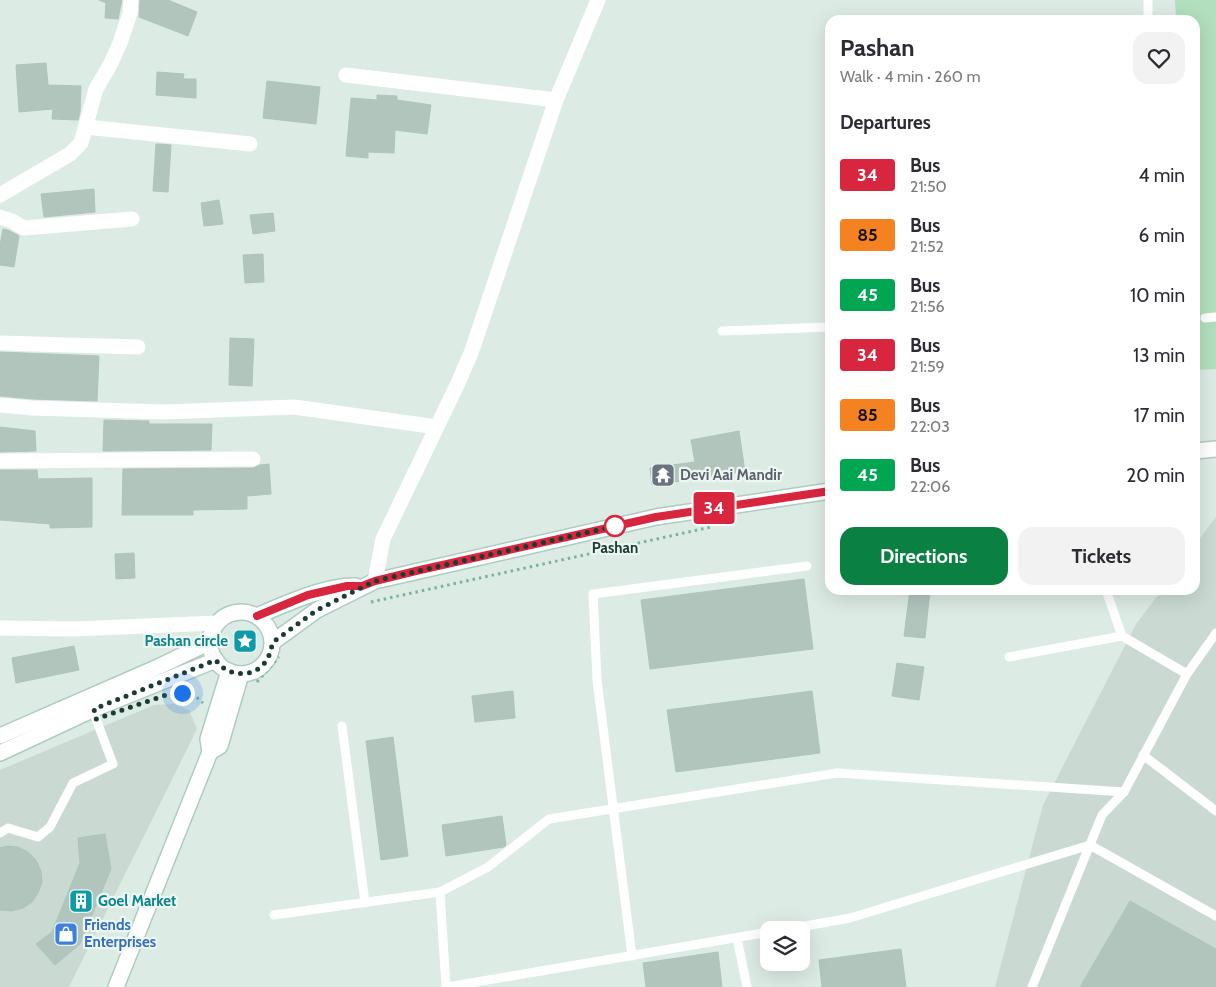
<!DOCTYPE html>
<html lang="en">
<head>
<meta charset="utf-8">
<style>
  :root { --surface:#fff; --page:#f2f2f3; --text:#2b2b33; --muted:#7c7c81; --accent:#0b8043 }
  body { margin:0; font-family:Cabin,sans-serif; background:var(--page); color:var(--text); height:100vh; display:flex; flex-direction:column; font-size:19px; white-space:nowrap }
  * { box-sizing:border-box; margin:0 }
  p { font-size:16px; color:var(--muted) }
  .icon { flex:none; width:28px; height:28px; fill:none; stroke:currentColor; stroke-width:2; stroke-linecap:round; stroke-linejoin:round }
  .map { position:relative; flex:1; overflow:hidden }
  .drawer { position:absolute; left:825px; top:15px; width:375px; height:580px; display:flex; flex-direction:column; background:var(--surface); border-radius:15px; box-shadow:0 5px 20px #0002 }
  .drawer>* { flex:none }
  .badge { padding:0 10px; border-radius:4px; font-size:18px; line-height:32px }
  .buttons { position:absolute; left:760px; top:921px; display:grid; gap:10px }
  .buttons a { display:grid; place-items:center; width:50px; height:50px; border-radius:10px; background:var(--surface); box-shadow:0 5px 20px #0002; font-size:25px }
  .you { position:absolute; width:25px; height:25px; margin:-12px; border:4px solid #fff; border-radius:50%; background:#1a73e8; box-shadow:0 0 0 8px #1a73e833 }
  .map>.badge { position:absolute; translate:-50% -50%; box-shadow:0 0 0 2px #fff }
  h2 { padding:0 15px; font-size:19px; line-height:45px }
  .round { display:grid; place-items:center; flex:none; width:52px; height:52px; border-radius:15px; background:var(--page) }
  .headline { display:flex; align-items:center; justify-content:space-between; height:85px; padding:0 15px }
  h1 { font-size:24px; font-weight:700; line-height:38px }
  .cta { display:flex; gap:10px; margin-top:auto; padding:10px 15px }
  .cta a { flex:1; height:58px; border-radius:15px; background:var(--accent); color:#fff; font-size:20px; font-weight:700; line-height:58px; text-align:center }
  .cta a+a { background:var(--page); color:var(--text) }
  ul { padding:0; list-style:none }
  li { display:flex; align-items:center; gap:15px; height:60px; padding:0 15px }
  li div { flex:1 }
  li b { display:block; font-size:19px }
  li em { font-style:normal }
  li .badge { min-width:55px; font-weight:700; text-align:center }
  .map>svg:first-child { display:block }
  .built { fill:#cadad3 }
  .green { fill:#b2dfbe }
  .building { fill:#b1c5bd; stroke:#aec5bb }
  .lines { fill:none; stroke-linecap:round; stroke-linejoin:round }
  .secondary-casing { stroke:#aeccc1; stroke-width:18 }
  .path { stroke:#78b2a0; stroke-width:3; stroke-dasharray:2.5 4; stroke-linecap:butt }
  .service { stroke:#fff; stroke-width:9 }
  .minor { stroke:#fff; stroke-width:15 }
  .secondary { stroke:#fff; stroke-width:15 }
  .line-casing { stroke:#fff; stroke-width:11 }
  .line { stroke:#d7263d; stroke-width:8 }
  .walk { stroke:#1c3b33; stroke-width:5; stroke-dasharray:0 9 }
  .stop-dot { fill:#fff; stroke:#d7263d; stroke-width:2.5 }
  .labels { text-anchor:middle; stroke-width:4.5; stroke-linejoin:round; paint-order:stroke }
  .worship-label { font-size:15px; font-weight:bold; fill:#5b616d; stroke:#edf7f2; text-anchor:start }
  .stop-label { font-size:15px; font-weight:bold; fill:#1c3b33; stroke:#edf7f2 }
  .culture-label { font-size:15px; font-weight:bold; fill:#0d838f; stroke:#edf7f2; text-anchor:end }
  .shop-label { font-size:15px; font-weight:bold; fill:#366cbe; stroke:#edf7f2; text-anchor:start }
</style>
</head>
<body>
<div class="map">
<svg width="1216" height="987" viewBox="0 0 1216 987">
  <rect width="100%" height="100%" fill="#dcebe4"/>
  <g class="built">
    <polygon points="1216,517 1216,987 995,987 1043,805 1136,624 1162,590 1195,590 1195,545"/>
    <polygon points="174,704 189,710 197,729 69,987 0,987 0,770 154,705"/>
  </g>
  <polygon class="green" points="1175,0 1216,0 1216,369 1195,370 1195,20 1176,20"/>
  <g class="building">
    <polygon points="99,0 122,0 118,19 105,18 106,3"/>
    <polygon points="140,0 168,0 197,12 188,36 139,17"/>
    <polygon points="46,63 48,85 81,86 80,112 78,120 52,119 53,109 19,112 16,65"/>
    <polygon points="157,72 184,74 183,79 196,79 196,98 156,95"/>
    <polygon points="267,81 320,87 316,124 263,118"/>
    <polygon points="377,95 397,96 397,100 431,105 427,134 395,130 394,153 368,152 368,158 346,156 351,98 377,100"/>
    <polygon points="156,144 171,145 168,192 153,191"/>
    <polygon points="94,189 95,212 44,217 41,194"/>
    <polygon points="219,200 223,224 204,226 201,203"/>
    <polygon points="273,213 275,231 253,234 250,215"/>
    <polygon points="3,229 8,230 19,236 14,267 0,265 0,245"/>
    <polygon points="263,254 264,282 245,283 243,255"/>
    <polygon points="230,338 254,339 252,386 229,385"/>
    <polygon points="0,352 99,356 97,401 33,399 0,396"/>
    <polygon points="104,420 149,421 149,424 212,424 211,450 103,451"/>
    <polygon points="0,427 35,431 36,451 0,452"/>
    <polygon points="739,431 745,472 652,485 650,468 695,462 691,440"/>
    <polygon points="269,464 271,494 247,496 247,509 193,510 193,515 122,515 123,469 253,468 260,465"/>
    <polygon points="0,470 37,470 38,479 92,478 92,527 50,528 50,524 0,520"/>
    <polygon points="134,553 135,578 116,579 115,554"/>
    <polygon points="804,579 813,649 650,669 641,600"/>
    <polygon points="910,590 930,590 925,638 904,636"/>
    <polygon points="74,646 79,670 16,683 12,658"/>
    <polygon points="897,663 924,667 919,700 892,696"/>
    <polygon points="513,691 515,718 475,722 472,696"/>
    <polygon points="812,691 820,753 676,772 667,710"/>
    <polygon points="393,737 408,856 381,860 366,741"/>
    <polygon points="502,816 506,845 504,847 446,856 442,825"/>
    <polygon points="105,834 111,869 80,944 55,965 36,944 52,932 80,863 78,838"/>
    <polygon points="7,846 18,847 28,852 36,860 41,871 42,882 38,893 32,902 23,908 12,911 0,910 0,848"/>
    <polygon points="1130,901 1216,949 1216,987 1080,987"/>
    <polygon points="901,949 906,987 822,987 819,960"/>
    <polygon points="718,952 722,987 646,987 643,963"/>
  </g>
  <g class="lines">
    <g class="secondary-casing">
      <g id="secondary">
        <polyline points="1195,451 1216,449"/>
        <circle cx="241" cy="643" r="31"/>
        <path d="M257,616C285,604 326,585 356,586"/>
        <polyline points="273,642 317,610 375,581 656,517 830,491"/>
        <polyline points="0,736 158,667 210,642"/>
        <polyline points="210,752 220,746 241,674"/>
        <polyline points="0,753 94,709 216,660"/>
        <polyline points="116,987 210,752 208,739 229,671"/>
      </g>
    </g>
    <g class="path">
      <polyline points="371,602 711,527"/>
      <polyline points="257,682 279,657"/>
      <polyline points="179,693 192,693 203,703"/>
    </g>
    <g class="service">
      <polyline points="1148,0 1148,20"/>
      <polyline points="1205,318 1216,317"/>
      <polyline points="722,331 830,327"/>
      <polyline points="1106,590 1122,636 1187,674"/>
      <polyline points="1009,657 1122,636"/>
      <polyline points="342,726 365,903"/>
      <polyline points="1143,755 1216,811"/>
      <polyline points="0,833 8,828 38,837 50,827 73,783 113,764 96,719 94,709"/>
      <polyline points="440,892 446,987"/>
      <polyline points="274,915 440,892 488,867 549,819 837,773 1124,792"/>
      <polyline points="783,930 850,918 1090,845 1216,916"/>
      <polyline points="737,938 747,987"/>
      <polyline points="632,956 597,680 593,594 807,566"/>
      <polyline points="447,987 769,932"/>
      <polyline points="1032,987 1102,815 1124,792 1187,674 1216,633"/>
    </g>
    <g class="minor">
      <polyline points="346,75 556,100"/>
      <polyline points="86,127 250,144"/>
      <polyline points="0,195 70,154 81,143 96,89 110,65 120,43 130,13 131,0"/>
      <polyline points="0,217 12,221 24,228 132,219"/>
      <polyline points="0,343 138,347"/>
      <polyline points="0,405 32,408 164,412 294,407 437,427"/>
      <polyline points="0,461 253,459"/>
      <polyline points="375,581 383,539 458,383 471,353 556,100 598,0"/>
      <polyline points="0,628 74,629 217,623"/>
    </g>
    <use href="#secondary" class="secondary"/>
  </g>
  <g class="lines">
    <g class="line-casing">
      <polyline id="line" points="257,616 308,595 347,586 362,586 375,581 420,570 656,517 830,491"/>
    </g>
    <use href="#line" class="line"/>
    <path class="walk" d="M182,693H172L96,719L94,709L216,660C227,677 254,679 266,661C270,655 271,649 273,642L317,610L375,581L620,525L615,526"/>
  </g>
  <defs>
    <g id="temple-square" transform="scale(1.25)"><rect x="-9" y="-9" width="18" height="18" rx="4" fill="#6b7280" stroke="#edf7f2"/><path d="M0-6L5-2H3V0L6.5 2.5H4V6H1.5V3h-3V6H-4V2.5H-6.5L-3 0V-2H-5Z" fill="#fff"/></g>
    <g id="sight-square" transform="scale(1.25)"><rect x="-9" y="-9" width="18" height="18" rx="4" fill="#0f9aa8" stroke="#edf7f2"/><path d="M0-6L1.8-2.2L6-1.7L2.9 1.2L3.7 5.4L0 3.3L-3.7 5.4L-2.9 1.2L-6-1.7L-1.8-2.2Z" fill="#fff"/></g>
    <g id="building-square" transform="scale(1.25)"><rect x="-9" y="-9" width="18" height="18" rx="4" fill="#0f9aa8" stroke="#edf7f2"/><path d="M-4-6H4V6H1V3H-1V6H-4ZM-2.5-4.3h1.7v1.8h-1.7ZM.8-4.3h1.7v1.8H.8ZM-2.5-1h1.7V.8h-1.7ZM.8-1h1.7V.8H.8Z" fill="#fff"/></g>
    <g id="shop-square" transform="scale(1.25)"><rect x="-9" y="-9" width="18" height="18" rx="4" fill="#3f7fe0" stroke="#edf7f2"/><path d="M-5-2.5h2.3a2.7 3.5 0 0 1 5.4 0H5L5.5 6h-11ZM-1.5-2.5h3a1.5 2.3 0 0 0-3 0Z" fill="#fff"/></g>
  </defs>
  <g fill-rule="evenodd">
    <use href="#temple-square" x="663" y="475"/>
    <use href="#sight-square" x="245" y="641"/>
    <use href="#building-square" x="81" y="901"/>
    <use href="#shop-square" x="66" y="934"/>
  </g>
  <circle class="stop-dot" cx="615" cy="526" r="10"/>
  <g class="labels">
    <g class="worship-label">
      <text x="680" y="480">Devi Aai Mandir</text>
    </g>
    <g class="stop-label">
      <text x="615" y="553">Pashan</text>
    </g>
    <g class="culture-label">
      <text x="228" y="646">Pashan circle</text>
      <text x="98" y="906" text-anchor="start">Goel Market</text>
    </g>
    <g class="shop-label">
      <text x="84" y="930">Friends<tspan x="84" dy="17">Enterprises</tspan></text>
    </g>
  </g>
</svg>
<div class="buttons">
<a><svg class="icon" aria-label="layers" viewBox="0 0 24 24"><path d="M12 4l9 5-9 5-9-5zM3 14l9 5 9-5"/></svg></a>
</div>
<div class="you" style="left:182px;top:693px"></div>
<b class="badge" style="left:714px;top:508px;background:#d7263d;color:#fff">34</b>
<section class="drawer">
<div class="headline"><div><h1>Pashan</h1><p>Walk · 4 min · 260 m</p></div><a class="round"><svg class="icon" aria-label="heart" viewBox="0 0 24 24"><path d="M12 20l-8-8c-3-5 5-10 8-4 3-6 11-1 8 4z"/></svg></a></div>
<h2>Departures</h2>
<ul>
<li><span class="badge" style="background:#d7263d;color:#fff">34</span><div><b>Bus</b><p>21:50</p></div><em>4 min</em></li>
<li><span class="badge" style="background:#f58220;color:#111">85</span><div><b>Bus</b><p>21:52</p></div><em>6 min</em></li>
<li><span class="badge" style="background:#00a651;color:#fff">45</span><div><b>Bus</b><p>21:56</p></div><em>10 min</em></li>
<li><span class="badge" style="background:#d7263d;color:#fff">34</span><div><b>Bus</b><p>21:59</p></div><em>13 min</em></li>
<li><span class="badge" style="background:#f58220;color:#111">85</span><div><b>Bus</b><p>22:03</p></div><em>17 min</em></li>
<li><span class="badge" style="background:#00a651;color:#fff">45</span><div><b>Bus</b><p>22:06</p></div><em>20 min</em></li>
</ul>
<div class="cta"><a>Directions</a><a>Tickets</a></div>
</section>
</div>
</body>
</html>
